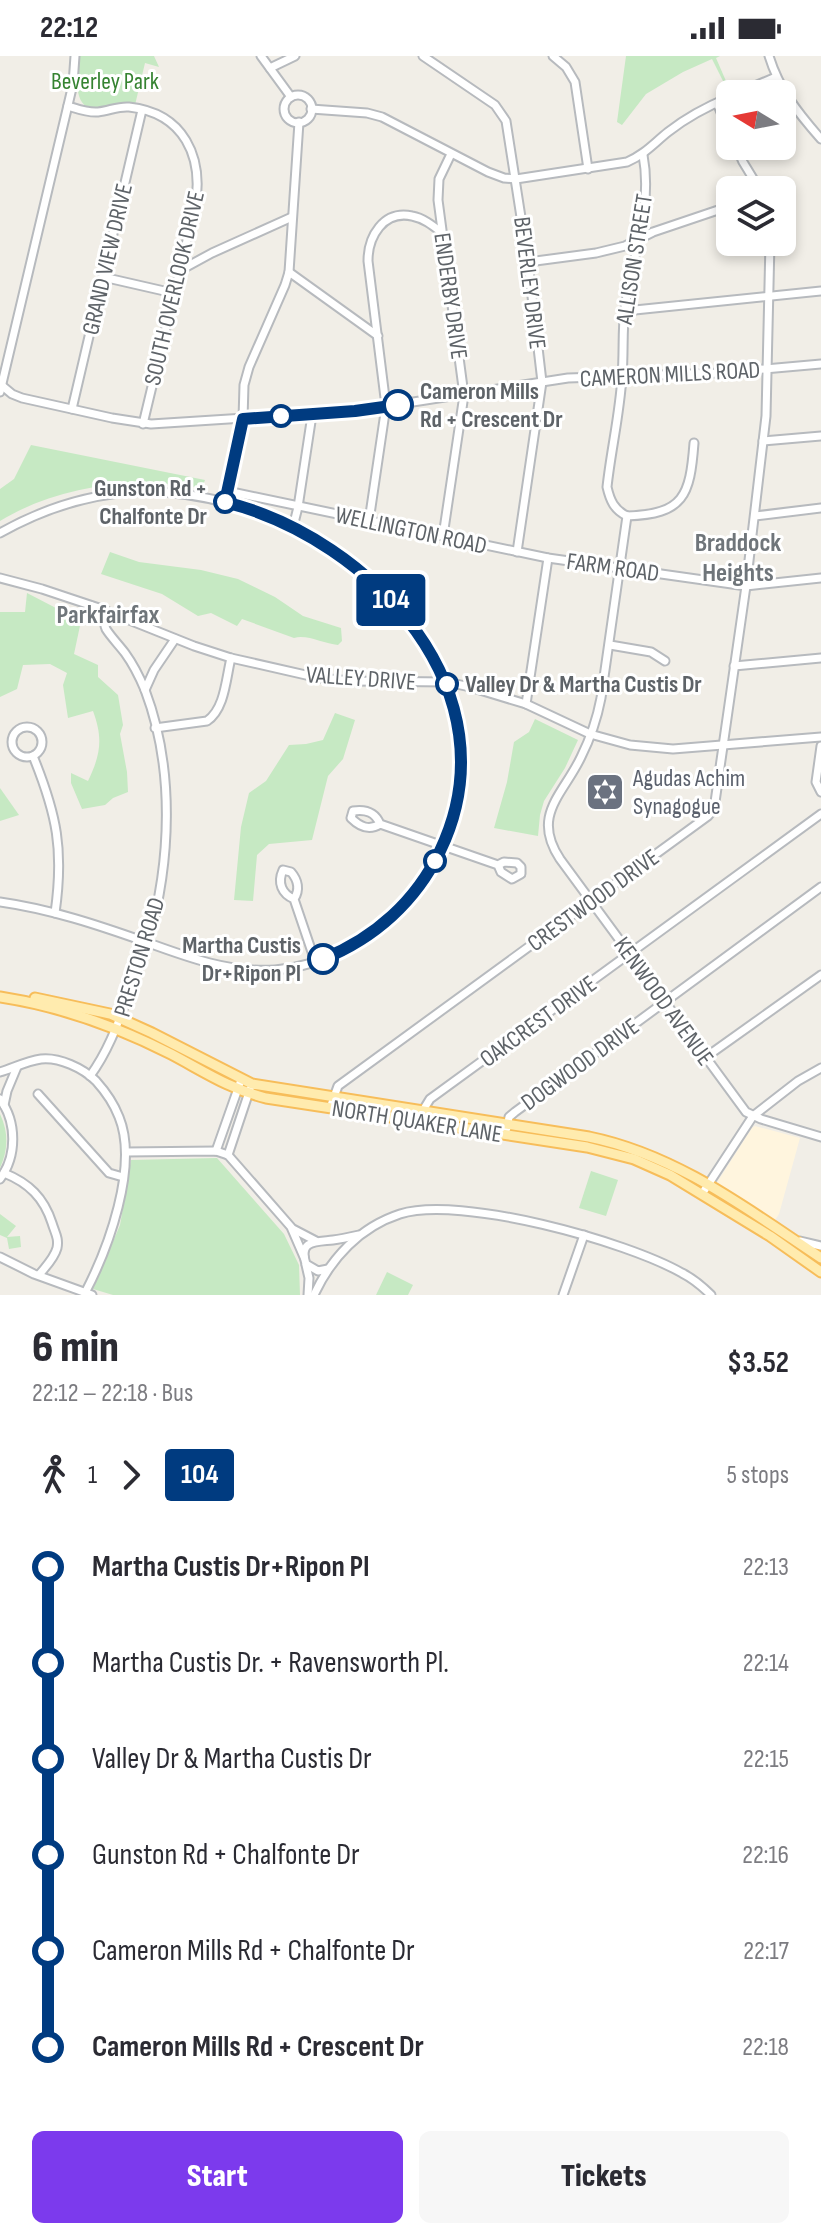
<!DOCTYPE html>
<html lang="en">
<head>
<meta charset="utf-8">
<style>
  :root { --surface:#fff; --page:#f7f7f7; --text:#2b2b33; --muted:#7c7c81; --accent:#7c3aed }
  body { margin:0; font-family:"Sofia Sans Condensed",sans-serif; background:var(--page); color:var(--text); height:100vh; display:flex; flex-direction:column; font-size:30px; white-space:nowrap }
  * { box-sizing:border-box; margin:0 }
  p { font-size:26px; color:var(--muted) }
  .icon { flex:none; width:44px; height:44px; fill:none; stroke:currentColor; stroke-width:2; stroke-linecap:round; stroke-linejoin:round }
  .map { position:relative; height:1239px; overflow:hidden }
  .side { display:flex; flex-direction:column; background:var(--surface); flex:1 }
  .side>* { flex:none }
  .badge { padding:0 16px; border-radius:6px; font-size:28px; line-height:52px }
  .needle { width:52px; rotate:280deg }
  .controls { position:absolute; left:716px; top:24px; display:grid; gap:16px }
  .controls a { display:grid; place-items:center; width:80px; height:80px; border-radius:12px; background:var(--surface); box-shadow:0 4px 12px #0003; font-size:40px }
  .map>.badge { position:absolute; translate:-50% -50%; box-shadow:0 0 0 4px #fff }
  .legs { display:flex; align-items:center; gap:12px; height:88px; padding:0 32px; font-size:26px }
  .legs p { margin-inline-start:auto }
  .headline { display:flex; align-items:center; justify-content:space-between; height:136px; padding:0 32px }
  h1 { font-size:44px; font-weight:800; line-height:60px }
  .primary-button { display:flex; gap:16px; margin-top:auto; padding:16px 32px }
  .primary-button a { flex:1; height:92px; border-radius:12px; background:var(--accent); color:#fff; font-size:32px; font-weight:800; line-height:92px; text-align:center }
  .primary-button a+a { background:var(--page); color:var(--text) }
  ul { padding:0 32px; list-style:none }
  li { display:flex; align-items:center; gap:28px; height:96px; font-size:30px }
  li i { display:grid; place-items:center; width:12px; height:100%; margin:0 10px; background:currentColor }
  li i::after { content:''; width:20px; height:20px; margin:-10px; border:6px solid; border-radius:50%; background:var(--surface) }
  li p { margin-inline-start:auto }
  li:first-child i { background:linear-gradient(#0000 50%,currentColor 0) }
  li:last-child i { background:linear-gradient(currentColor 50%,#0000 0) }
  .status { display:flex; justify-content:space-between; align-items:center; height:56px; padding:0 40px; background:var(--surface); direction:ltr }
  .status svg { height:22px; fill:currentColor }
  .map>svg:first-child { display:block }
  .commercial { fill:#fff5de }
  .green { fill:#c6e9c3 }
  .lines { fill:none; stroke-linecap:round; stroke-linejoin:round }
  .minor-casing { stroke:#b7babe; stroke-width:11 }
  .major-casing { stroke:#f7bd5a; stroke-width:13 }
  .minor { stroke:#fff; stroke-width:7 }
  .major { stroke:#ffebae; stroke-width:9 }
  .line-1-casing { stroke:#fff; stroke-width:18 }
  .line-1 { stroke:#003b80; stroke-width:12 }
  .stop-1-dot { fill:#fff; stroke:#003b80; stroke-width:4 }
  .labels { text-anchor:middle; stroke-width:6; stroke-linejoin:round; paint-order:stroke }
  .park-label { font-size:24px; fill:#358331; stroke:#fff }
  .street-label { font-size:24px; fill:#5e6368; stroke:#fff }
  .stop-label { font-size:24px; font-weight:bold; fill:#5e6368; stroke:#fff; text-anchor:start }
  .worship-label { font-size:24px; fill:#5b616d; stroke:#fff; text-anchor:start }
  .neighbourhood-label { font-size:26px; font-weight:bold; fill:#6f757a; stroke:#fff }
</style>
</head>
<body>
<div class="status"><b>22:12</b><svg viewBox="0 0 49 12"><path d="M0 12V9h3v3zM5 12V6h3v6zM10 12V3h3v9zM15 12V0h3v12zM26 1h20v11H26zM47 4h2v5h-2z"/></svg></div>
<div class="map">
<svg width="821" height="1239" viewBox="0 0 821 1239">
  <rect width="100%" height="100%" fill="#f1eee7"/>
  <polygon class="commercial" points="755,1070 800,1082 779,1158 773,1167 716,1128 752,1072"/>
  <g class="green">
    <path d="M79,0H154L159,11L145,7L135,49L125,47L91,53C71,45 79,18 79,0Z"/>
    <polygon points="626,0 720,0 716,2 729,32 727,33 712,3 683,16 646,38 622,69 617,66"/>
    <path d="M31,389L205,424L202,432C181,430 159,426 139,427C91,428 41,440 0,465V433L14,423Z"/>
    <path d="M110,496L139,506L201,514L238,523L275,541L303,560L341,572L342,585L338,589C324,588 307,578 294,582L242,563L237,570L211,557L198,560L162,538L101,518Z"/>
    <path d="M27,537L81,565L74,598L98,609V621L118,639L123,669L120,678L127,716L128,736L113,742L105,749L82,753L71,727V717L88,725C101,698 103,682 93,655L68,662L63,629L67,617L50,608L23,609L17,633L0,641V556H25Z"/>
    <polygon points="335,657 355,664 343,703 328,720 312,784 269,788 257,799 253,845 234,844 241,771 249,737 266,725 289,689 306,688 323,684"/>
    <polygon points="535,663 578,684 565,712 544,745 540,759 538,780 494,772 507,726 514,686 529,676"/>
    <polygon points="0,732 19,759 0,765"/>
    <path d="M0,1058C9,1077 8,1094 0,1112Z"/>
    <polygon points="217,1102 284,1178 299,1209 300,1239 113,1239 93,1233 120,1169 131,1104"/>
    <polygon points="591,1115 618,1124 606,1160 579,1152"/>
    <polygon points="0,1158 16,1170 7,1181 20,1180 21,1191 9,1193 7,1182 0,1179"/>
    <polygon points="387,1216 413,1229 408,1239 376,1239"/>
  </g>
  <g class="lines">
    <g class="minor-casing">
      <g id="minor">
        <polyline points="261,0 291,41"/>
        <polyline points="423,0 495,49 506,65 528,206 542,326 517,496"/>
        <polyline points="553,0 566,11 575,26 588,113"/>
        <path d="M769,0C779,33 798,57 821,83"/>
        <polyline points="270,12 295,0"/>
        <polyline points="736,38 776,21"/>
        <circle cx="298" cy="53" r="14"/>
        <polyline points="717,47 730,77"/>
        <path d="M68,50C78,53 88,57 98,56C109,55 118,50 129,51C184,57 204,101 195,151L143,368"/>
        <path d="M311,53L367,57L382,61L488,116L504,122L516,123L627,106C645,98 653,88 668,76C687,61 708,50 730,41"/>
        <polyline points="736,90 743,106 760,134"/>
        <polyline points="528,206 596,197 625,190 653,176 730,150"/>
        <polyline points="179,215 212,197 292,161"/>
        <polyline points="289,216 378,280"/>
        <polyline points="103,221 173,237"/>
        <polyline points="625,255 821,235"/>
        <polyline points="0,328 12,338 22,342 112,362 151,368 355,355 568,322 719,317 821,308"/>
        <polyline points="0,336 73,28 75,0"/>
        <polyline points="72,353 142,54"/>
        <polyline points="763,385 821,380"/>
        <polyline points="227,435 548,502 746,530 821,522"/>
        <polyline points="227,436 243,363 244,329 249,311 285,229 289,216 299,66"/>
        <path d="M627,460L601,642C597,663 590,683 581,701C563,739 531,759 560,803L746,1056L761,1063L821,1081"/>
        <path d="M627,460C614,454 610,444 607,431C611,394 620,357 622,320C624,297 622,275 625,252C632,201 653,151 643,99"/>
        <path d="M627,460C684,458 690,440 694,387"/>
        <polyline points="755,460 821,452"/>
        <path d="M369,465L386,350L368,205C368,181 383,154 412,160C423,162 432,169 441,176"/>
        <polyline points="293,471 298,451 312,359"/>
        <path d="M0,477C41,454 85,439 132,436C287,428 476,556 459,726C455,772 435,817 402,850C368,885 324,910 275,914C230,917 187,901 146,886C98,869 50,853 0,846"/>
        <polyline points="443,480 464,339 438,144 439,123 451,98"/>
        <polyline points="0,522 42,533 99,552 194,590 231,602 319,622 352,625 447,626 470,631 526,648 590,678 630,689 673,693 821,681"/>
        <polyline points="610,589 651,596 665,605"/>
        <polyline points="734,610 821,602"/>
        <polyline points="145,634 154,614 175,583"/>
        <polyline points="526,648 548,502"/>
        <circle cx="27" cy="686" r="15"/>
        <path d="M155,672L207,665C225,653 226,622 231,602"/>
        <polyline points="821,690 816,726 821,736"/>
        <path d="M33,700C57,759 64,794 55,857"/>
        <path d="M380,768C369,775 360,771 351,762L353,755C366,753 375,756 380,768L498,809L501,816L512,823L521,818V811L517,807L504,806L498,809"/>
        <path d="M294,843C282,838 277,827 283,814L291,816C298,824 300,834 294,843L315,905"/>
        <polyline points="706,1001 821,919"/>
        <path d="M0,1016C13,1012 27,1005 41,1003C59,1001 83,1012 96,1025C105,1035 114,1048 119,1061C139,1110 108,1193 85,1237"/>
        <path d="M90,1020C109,994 118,967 129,937C135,920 143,904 148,886C171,806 175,713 145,634C140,622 133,608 125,597C119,589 111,581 106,573C103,567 105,561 106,555"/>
        <polyline points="38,1038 109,1117 123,1121"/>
        <path d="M0,1043C17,1066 17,1100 0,1123"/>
        <polyline points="4,1049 7,1035 17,1011"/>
        <polyline points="330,1052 338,1030 708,760 714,753 746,530 766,360 770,186"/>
        <polyline points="421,1066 422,1056 430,1043 821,758"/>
        <polyline points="507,1072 509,1061 515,1056 821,831"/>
        <polyline points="216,1095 241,1024"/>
        <polyline points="126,1096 216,1095 228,1099 291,1171 304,1201"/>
        <polyline points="228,1099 250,1033"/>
        <path d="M4,1117C29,1127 44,1142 52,1167C55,1177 59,1182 57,1192C54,1203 45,1211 39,1219"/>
        <polyline points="702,1138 753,1060 798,1025 821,1012"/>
        <polyline points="293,1173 316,1185"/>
        <polyline points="800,1185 821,1190"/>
        <polyline points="0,1201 34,1218 92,1239"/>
        <polyline points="306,1209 309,1222 308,1239"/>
        <path d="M328,1213L318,1215L306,1208C298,1184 316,1186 333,1184C341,1183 350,1181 359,1179"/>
        <path d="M314,1239C331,1202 360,1171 400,1158C460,1139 626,1185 682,1217C692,1222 703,1231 711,1239"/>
        <polyline points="563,1239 584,1179"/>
      </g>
    </g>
    <g class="major-casing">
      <g id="major">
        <path d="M0,941C59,950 118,971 171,998C205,1016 228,1032 266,1042L587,1091L634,1103L670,1119L770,1180L821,1216"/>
        <path d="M35,942L110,958L152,977L252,1028L589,1081C677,1099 747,1153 821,1202"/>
      </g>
    </g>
    <use href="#minor" class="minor"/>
    <use href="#major" class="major"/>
  </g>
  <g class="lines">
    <g class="line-1-casing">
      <path id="line-1" d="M323,903C375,882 416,845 440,795C516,637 372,483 225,446L243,363L355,355L398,349"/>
    </g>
    <use href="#line-1" class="line-1"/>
  </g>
  <defs>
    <g id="synagogue-square" transform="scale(2)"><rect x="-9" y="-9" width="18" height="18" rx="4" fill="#6b7280" stroke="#fff"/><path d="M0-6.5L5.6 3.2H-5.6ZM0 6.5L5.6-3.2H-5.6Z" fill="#fff"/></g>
  </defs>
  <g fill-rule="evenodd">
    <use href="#synagogue-square" x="605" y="736"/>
  </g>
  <g class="stop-1-dot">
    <circle cx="398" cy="349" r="14"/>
    <circle cx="281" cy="360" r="10"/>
    <circle cx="225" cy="446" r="10"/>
    <circle cx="447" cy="628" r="10"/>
    <circle cx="435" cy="805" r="10"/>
    <circle cx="323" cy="903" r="14"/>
  </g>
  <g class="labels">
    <g class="park-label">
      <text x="105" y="33">Beverley Park</text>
    </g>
    <g class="street-label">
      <text transform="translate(107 203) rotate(-77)" y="8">GRAND VIEW DRIVE</text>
      <text transform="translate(634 203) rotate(-81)" y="8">ALLISON STREET</text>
      <text transform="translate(530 227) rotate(83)" y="8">BEVERLEY DRIVE</text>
      <text transform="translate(174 232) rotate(-77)" y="8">SOUTH OVERLOOK DRIVE</text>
      <text transform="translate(451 240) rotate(82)" y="8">ENDERBY DRIVE</text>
      <text transform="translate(670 318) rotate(-3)" y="8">CAMERON MILLS ROAD</text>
      <text transform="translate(411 474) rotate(12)" y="8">WELLINGTON ROAD</text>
      <text transform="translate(613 511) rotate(8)" y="8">FARM ROAD</text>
      <text transform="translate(361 622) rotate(4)" y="8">VALLEY DRIVE</text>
      <text transform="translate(593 844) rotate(-36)" y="8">CRESTWOOD DRIVE</text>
      <text transform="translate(139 901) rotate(-73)" y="8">PRESTON ROAD</text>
      <text transform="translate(664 945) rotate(54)" y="8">KENWOOD AVENUE</text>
      <text transform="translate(538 965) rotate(-36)" y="8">OAKCREST DRIVE</text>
      <text transform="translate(580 1008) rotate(-36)" y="8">DOGWOOD DRIVE</text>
      <text transform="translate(417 1065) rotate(9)" y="8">NORTH QUAKER LANE</text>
    </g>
    <g class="stop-label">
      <text x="420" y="343">Cameron Mills<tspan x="420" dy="28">Rd + Crescent Dr</tspan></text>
      <text x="207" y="440" text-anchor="end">Gunston Rd +<tspan x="207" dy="28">Chalfonte Dr</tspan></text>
      <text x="465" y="636">Valley Dr &amp; Martha Custis Dr</text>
      <text x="301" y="897" text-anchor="end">Martha Custis<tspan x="301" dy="28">Dr+Ripon Pl</tspan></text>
    </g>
    <g class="worship-label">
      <text x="633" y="730">Agudas Achim<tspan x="633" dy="28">Synagogue</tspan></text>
    </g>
    <g class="neighbourhood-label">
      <text x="738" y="495">Braddock<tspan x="738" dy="30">Heights</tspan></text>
      <text x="108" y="567">Parkfairfax</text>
    </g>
  </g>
</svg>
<div class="controls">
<a><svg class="needle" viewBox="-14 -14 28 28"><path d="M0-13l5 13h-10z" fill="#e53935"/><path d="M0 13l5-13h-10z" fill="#7c7c81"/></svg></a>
<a><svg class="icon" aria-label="layers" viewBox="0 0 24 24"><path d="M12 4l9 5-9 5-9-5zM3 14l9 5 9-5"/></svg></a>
</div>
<b class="badge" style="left:391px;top:544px;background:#003b80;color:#fff">104</b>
</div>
<section class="side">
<div class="headline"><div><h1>6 min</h1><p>22:12 – 22:18 · Bus</p></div><b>$3.52</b></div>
<div class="legs"><svg class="icon" aria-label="walk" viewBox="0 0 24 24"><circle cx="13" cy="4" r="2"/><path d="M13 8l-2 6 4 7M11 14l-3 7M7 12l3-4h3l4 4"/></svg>1<svg class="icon" aria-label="forward" viewBox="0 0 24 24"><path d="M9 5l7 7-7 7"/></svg><b class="badge" style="background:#003b80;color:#fff">104</b><p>5 stops</p></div>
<ul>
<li><i style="color:#003b80"></i><b>Martha Custis Dr+Ripon Pl</b><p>22:13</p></li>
<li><i style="color:#003b80"></i><span>Martha Custis Dr. + Ravensworth Pl.</span><p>22:14</p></li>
<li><i style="color:#003b80"></i><span>Valley Dr &amp; Martha Custis Dr</span><p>22:15</p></li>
<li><i style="color:#003b80"></i><span>Gunston Rd + Chalfonte Dr</span><p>22:16</p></li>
<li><i style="color:#003b80"></i><span>Cameron Mills Rd + Chalfonte Dr</span><p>22:17</p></li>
<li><i style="color:#003b80"></i><b>Cameron Mills Rd + Crescent Dr</b><p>22:18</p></li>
</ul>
<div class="primary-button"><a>Start</a><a>Tickets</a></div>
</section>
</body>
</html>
